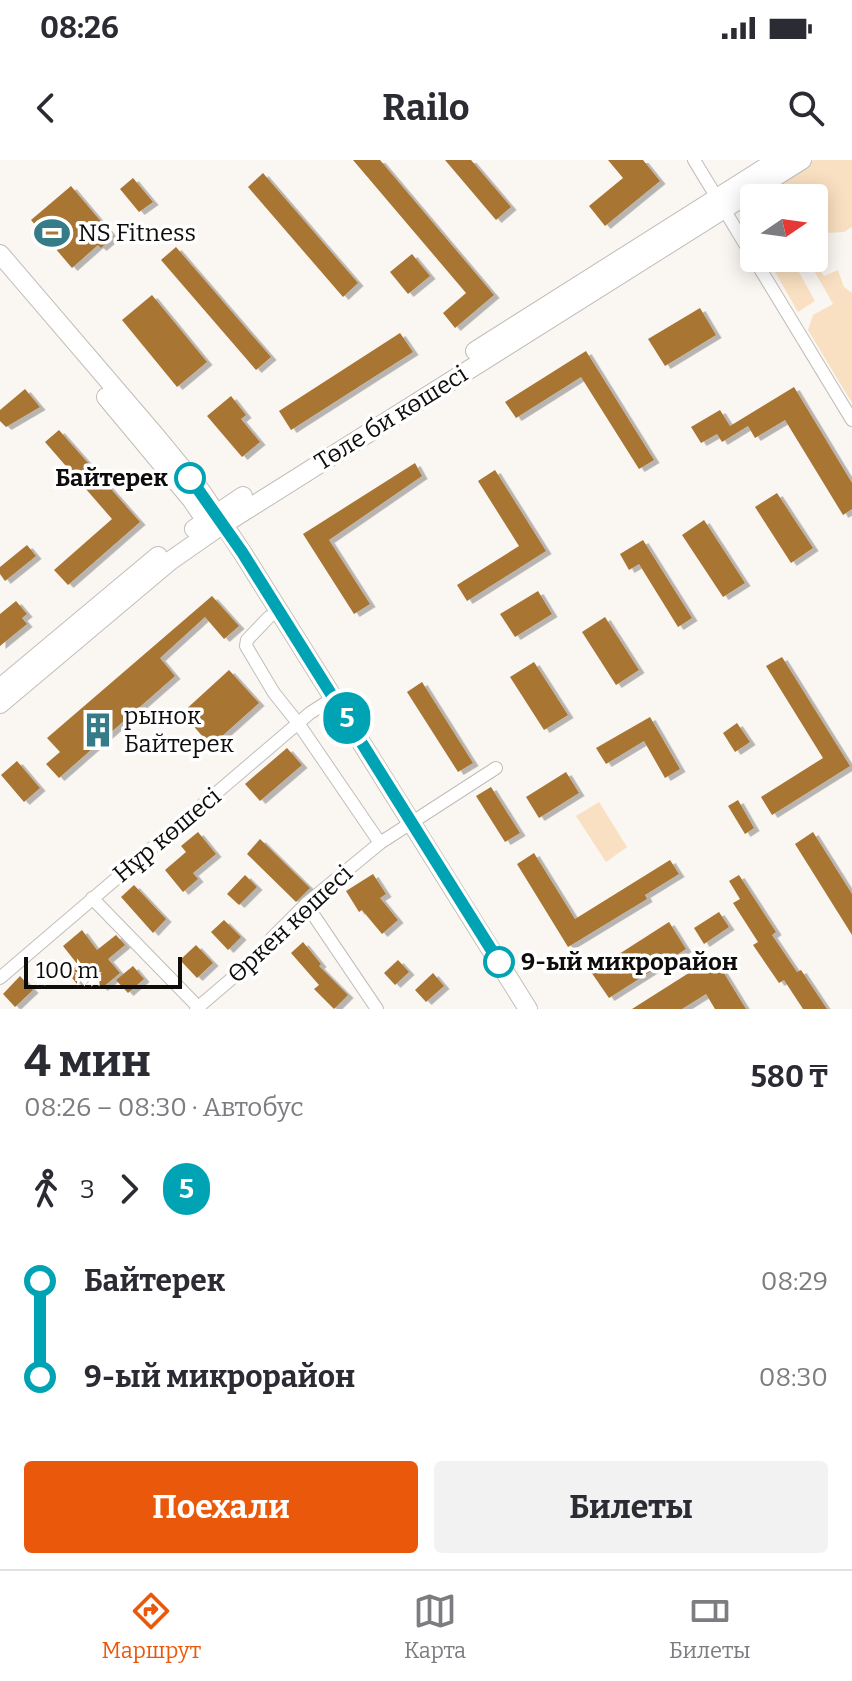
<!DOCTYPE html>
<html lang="ru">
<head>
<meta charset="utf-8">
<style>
  :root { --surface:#fff; --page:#f2f2f3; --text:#2b2b33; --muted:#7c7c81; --line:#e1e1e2; --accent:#ea580c }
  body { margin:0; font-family:Bitter,serif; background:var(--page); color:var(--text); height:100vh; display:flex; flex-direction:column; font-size:30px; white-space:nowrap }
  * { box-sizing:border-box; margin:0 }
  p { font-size:26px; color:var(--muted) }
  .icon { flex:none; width:44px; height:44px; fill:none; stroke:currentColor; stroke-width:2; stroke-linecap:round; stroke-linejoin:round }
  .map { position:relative; height:849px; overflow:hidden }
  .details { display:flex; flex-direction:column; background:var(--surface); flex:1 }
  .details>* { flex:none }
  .badge { padding:0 16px; border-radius:26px; font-size:28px; line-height:52px }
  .needle { width:52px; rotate:77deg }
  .tools { position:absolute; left:740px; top:24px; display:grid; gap:16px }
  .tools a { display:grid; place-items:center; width:88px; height:88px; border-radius:8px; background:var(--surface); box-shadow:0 4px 20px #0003; font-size:40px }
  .scale { position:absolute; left:24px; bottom:20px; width:158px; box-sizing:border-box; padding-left:8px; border:4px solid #0f0d0c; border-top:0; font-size:22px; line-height:28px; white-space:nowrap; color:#0f0d0c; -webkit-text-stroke:6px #fff; paint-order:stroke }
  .map>.badge { position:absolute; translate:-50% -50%; box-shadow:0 0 0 4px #fff }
  .legs { display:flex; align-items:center; gap:12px; height:88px; padding:0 24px; font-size:26px }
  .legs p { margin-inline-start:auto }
  .summary { display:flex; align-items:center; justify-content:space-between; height:136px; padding:0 24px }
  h1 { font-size:44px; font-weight:700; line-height:60px }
  .primary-button { display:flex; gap:16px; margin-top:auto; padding:16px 24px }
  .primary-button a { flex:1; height:92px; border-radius:8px; background:var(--accent); color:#fff; font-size:32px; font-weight:700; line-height:92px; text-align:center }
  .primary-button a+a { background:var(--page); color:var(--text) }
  ul { padding:0 24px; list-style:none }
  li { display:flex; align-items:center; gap:28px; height:96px; font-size:30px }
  li i { display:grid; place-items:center; width:12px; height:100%; margin:0 10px; background:currentColor }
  li i::after { content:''; width:20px; height:20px; margin:-10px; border:6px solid; border-radius:50%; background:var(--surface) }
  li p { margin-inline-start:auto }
  li:first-child i { background:linear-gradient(#0000 50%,currentColor 0) }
  li:last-child i { background:linear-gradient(currentColor 50%,#0000 0) }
  .status { display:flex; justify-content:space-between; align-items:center; height:56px; padding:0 40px; background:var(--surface); direction:ltr }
  .status svg { height:22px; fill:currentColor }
  header { display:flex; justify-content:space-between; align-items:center; height:104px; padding:0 24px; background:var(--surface); font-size:36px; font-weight:700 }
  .tabs { display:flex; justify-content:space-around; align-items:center; height:112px; border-top:2px solid var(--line); background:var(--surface); font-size:22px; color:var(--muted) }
  .tabs a { display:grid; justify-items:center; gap:4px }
  .tabs .active { color:var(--accent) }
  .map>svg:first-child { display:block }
  .green { fill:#fae0c2 }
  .building { fill:#a97533; filter:url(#shadow) }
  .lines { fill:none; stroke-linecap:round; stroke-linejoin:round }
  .street-casing { stroke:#c1bdb9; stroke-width:14 }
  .secondary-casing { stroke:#c1bdb9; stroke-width:20 }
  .street { stroke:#fff; stroke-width:12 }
  .secondary { stroke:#fff; stroke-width:18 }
  .line-1-casing { stroke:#fff; stroke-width:18 }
  .line-1 { stroke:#00a3b4; stroke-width:12 }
  .stop-1-dot { fill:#fff; stroke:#00a3b4; stroke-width:4 }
  .labels { text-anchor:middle; stroke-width:7; stroke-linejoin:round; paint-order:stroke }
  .poi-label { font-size:24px; fill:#0f0d0c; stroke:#fff; text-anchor:start }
  .street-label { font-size:24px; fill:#0f0d0c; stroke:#fff }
  .stop-label { font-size:24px; font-weight:bold; fill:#0f0d0c; stroke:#fff; text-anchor:end }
</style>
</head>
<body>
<div class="status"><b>08:26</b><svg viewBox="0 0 49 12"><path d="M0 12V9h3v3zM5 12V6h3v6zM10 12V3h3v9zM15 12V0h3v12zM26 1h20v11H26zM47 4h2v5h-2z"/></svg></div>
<header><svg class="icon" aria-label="back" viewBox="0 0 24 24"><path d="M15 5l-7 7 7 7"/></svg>Railo<svg class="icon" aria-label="search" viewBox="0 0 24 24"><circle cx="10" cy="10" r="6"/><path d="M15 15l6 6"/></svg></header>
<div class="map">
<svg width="852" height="849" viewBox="0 0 852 849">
  <defs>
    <filter id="shadow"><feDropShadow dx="5.5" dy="3" stdDeviation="0" flood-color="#0004"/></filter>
  </defs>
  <rect width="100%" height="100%" fill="#faf6f1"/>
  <g class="green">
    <polygon points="814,0 852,0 852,67 844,72 826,73 814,85 814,38 754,38"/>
    <polygon points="818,94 827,109 821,112 824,116 838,110 844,127 852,133 852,243 808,170 813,155 833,144 807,98 814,98"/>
    <polygon points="767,98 791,98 815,141 798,152"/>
    <polygon points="599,642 627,687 606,702 576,656"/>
  </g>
  <g class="building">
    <polygon points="353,0 380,0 494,135 455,168 443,153 466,133"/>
    <polygon points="445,0 471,0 511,47 496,60"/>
    <polygon points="608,0 643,0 660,21 605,66 589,46 623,18"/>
    <polygon points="263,13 358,123 343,137 248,27"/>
    <polygon points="133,18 153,42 139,52 120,29"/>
    <polygon points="71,26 114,77 101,88 98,85 72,108 31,60"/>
    <polygon points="176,87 271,197 256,210 161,100"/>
    <polygon points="412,94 430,116 408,134 390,112"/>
    <polygon points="152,135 207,202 177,227 122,160"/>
    <polygon points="700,148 716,175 665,206 648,179"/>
    <polygon points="400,173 413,192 291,270 279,251"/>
    <polygon points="586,191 654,300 639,309 581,217 516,258 505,242"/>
    <polygon points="794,227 852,323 852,349 843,355 785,260 755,278 748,266 722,282 717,274 701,283 691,267 720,250 730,266"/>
    <polygon points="25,229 40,247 6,267 0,261 0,250"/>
    <polygon points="231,236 246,255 241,259 260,282 242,297 207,256"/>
    <polygon points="59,270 140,362 68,425 54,410 112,359 45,282"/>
    <polygon points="415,303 422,316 329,380 370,444 354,454 303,374"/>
    <polygon points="495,310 546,391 467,441 457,425 519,386 478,321"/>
    <polygon points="777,333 813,388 791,403 755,347"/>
    <polygon points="704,360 745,423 723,437 682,375"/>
    <polygon points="643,380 692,458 678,467 639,404 629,410 620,394"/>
    <polygon points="27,385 36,396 5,421 0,414 0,407"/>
    <polygon points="538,431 552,454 515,477 500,454"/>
    <polygon points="212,436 239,466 224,479 205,457 160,498 175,516 59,618 46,604 60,592 47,578"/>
    <polygon points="16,441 27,454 22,458 27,464 0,486 0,454"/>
    <polygon points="605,457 639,510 616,525 582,472"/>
    <polygon points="782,497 850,606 772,655 761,637 823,598 766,506"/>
    <polygon points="534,502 568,555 544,570 510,517"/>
    <polygon points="229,510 259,543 211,586 182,553"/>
    <polygon points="422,522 473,603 458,612 407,532"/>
    <polygon points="650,557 680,609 665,618 644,581 606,604 596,588"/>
    <polygon points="737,563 750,582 735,592 723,573"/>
    <polygon points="287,588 302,605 260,641 245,624"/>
    <polygon points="17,601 40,628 24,642 1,615"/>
    <polygon points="566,612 579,633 539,658 526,637"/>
    <polygon points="491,627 520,673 505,682 476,636"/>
    <polygon points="738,640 754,668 745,674 728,646"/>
    <polygon points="198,672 216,694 193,713 198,719 183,732 165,710 186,692 181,686"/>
    <polygon points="813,672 852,734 852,775 795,684"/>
    <polygon points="260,679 310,728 296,742 247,694"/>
    <polygon points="534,693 575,759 670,700 679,714 645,735 647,739 568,787 517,704"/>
    <polygon points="373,714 386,734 380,738 398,760 382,774 362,750 359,752 346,731"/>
    <polygon points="245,715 257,727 239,745 227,734"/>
    <polygon points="739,715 776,772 772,775 797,812 801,810 827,849 803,849 784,820 779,823 753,785 758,782 733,743 740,739 729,721"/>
    <polygon points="134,725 166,759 153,773 121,737"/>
    <polygon points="719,752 729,767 704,784 694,768"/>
    <polygon points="224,760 241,777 228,790 211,772"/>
    <polygon points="669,762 686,789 609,838 591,812"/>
    <polygon points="82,770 97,790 116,775 125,785 108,799 120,813 102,828 90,813 77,824 68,813 78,805 63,786"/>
    <polygon points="303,782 321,804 319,806 348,835 334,849 314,829 319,825 291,793"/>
    <polygon points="196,785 213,803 197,818 180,800"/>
    <polygon points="714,797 746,849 715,849 706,834 682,849 632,849"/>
    <polygon points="398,800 409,812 395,825 384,813"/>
    <polygon points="133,806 144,819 128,833 116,820"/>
    <polygon points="433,813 444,826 426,842 415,830"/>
    <polygon points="20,816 33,830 15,847 3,834"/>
  </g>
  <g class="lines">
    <g class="street-casing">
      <g id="street">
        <polyline points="694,0 852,260"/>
        <polyline points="269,457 247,480 246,486 274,533 298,563 380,683"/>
        <polyline points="92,738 200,849"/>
        <polyline points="306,744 377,849"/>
        <polyline points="0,818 310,553 324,544 340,547"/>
        <polyline points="196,849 257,797 272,778 306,744 380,683 496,608"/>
      </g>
    </g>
    <g class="secondary-casing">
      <g id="secondary">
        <polyline points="0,94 155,275 201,331 242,392 528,849"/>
        <polyline points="475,191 777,0"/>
        <polyline points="106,237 191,339 212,370"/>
        <polyline points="194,369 243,336"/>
        <polyline points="0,528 158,396"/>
        <polyline points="0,544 170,401 213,371 802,0"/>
      </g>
    </g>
    <use href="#street" class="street"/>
    <use href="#secondary" class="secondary"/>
  </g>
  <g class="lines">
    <g class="line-1-casing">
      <polyline id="line-1" points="190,318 242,392 499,802"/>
    </g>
    <use href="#line-1" class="line-1"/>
  </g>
  <defs>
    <g id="stadium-bare" transform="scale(2.76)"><path d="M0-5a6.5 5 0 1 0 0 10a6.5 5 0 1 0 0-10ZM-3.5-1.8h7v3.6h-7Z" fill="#367c88" stroke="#fff" stroke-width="2.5" paint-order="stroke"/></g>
    <g id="building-bare" transform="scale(2.76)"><path d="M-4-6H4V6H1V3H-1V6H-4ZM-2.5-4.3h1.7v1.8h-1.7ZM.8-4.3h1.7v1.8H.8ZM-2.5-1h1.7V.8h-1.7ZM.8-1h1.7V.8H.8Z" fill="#367c88" stroke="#fff" stroke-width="2.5" paint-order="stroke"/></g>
  </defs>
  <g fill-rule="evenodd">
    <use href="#stadium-bare" x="52" y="73"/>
    <use href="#building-bare" x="98" y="570"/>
  </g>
  <g class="stop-1-dot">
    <circle cx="190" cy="318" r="14"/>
    <circle cx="499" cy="802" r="14"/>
  </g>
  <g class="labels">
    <g class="poi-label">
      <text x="78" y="81">NS Fitness</text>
      <text x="124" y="564">рынок<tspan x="124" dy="28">Байтерек</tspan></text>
    </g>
    <g class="street-label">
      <text transform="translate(391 258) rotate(-32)" y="8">Төле би көшесі</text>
      <text transform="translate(167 675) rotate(-40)" y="8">Нұр көшесі</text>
      <text transform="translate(290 764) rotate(-43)" y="8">Өркен көшесі</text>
    </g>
    <g class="stop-label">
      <text x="168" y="326">Байтерек</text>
      <text x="521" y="810" text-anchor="start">9-ый микрорайон</text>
    </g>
  </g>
</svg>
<div class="tools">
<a><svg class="needle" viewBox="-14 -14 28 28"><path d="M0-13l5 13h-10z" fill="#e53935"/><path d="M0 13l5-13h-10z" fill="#7c7c81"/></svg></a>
</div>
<div class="scale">100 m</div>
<b class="badge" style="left:347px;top:558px;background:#00a3b4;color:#fff">5</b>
</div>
<section class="details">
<div class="summary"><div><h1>4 мин</h1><p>08:26 – 08:30 · Автобус</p></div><b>580 ₸</b></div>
<div class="legs"><svg class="icon" aria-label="walk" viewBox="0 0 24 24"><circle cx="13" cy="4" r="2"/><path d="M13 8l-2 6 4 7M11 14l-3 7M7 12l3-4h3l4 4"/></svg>3<svg class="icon" aria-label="forward" viewBox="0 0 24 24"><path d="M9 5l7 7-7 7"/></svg><b class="badge" style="background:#00a3b4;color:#fff">5</b></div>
<ul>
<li><i style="color:#00a3b4"></i><b>Байтерек</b><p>08:29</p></li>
<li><i style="color:#00a3b4"></i><b>9-ый микрорайон</b><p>08:30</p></li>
</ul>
<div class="primary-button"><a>Поехали</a><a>Билеты</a></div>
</section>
<nav class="tabs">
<a class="active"><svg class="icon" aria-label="directions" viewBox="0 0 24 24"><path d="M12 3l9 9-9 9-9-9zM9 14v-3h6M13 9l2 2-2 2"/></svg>Маршрут</a>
<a><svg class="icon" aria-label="map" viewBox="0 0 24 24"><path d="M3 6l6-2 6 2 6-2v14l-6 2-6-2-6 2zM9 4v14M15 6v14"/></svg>Карта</a>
<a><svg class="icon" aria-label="tickets" viewBox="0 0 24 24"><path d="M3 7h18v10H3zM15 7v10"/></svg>Билеты</a>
</nav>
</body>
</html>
